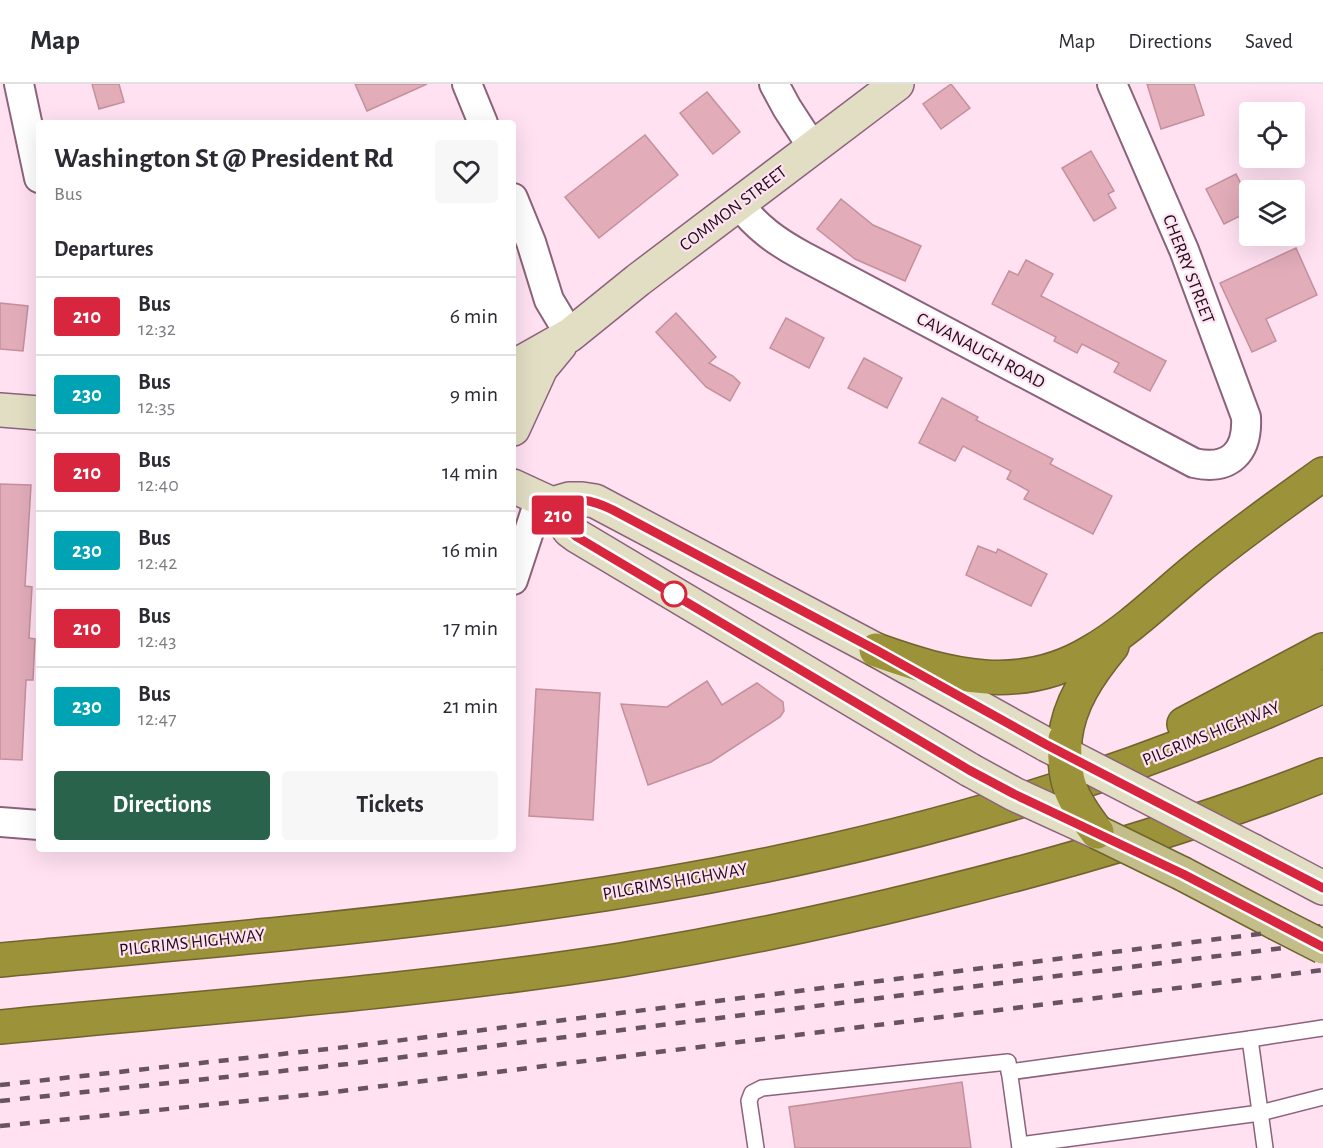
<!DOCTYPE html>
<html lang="en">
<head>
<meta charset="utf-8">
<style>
  :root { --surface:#fff; --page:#f7f7f7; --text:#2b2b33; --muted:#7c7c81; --line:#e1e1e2; --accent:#2a634b }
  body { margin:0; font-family:"Alegreya Sans",sans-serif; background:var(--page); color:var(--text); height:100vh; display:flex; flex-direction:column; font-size:22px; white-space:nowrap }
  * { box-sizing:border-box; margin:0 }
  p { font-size:20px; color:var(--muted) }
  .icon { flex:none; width:33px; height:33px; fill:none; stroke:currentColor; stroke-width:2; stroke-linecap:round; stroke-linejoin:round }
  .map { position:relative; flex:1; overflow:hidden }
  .drawer { position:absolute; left:36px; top:36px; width:480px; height:732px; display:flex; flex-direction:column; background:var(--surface); border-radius:6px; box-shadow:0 6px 24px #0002 }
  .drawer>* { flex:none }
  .badge { padding:0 12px; border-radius:4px; font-size:21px; line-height:39px }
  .fabs { position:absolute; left:1239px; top:18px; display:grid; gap:12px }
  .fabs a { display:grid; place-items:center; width:66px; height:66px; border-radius:6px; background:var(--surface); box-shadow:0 6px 24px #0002; font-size:30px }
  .map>.badge { position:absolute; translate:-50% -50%; box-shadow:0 0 0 3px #fff }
  h2 { padding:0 18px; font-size:22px; line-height:54px }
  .round { display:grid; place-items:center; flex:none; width:63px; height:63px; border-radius:6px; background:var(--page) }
  .headline { display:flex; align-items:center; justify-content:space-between; height:102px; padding:0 18px }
  h1 { font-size:28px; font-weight:700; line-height:45px }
  .button { display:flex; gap:12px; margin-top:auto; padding:12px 18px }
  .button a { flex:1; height:69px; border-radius:6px; background:var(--accent); color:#fff; font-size:24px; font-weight:700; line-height:69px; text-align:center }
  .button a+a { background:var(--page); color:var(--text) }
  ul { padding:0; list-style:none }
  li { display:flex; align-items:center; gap:18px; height:78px; padding:0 18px; border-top:2px solid var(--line) }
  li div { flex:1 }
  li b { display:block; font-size:22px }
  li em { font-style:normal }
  li .badge { min-width:66px; font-weight:700; text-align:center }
  header { display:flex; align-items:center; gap:36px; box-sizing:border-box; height:84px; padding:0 30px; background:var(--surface); border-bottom:2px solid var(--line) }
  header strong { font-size:28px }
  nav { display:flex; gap:33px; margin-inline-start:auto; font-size:21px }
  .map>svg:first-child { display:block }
  .building { fill:#e2acb9; stroke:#c4909c; stroke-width:1.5 }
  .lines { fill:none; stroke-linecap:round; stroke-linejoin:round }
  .lane-casing { stroke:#8c627b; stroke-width:18 }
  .street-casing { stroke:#8c627b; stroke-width:32 }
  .secondary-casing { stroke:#8c627b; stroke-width:36 }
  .primary-casing { stroke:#6f642e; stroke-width:36 }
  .highway-casing { stroke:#6f642e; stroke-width:36 }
  .lane { stroke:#fff; stroke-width:15 }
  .street { stroke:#fff; stroke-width:28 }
  .secondary { stroke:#e1dec4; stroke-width:33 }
  .primary { stroke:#c3be89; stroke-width:33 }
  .highway { stroke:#9b923a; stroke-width:33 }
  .rail { stroke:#685360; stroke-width:4.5; stroke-dasharray:10 10; stroke-linecap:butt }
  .secondary-bridge-casing { stroke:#8c627b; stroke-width:36; stroke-linecap:butt }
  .primary-bridge-casing { stroke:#6f642e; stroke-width:36; stroke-linecap:butt }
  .highway-bridge-casing { stroke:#6f642e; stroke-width:36; stroke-linecap:butt }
  .secondary-bridge { stroke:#e1dec4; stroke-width:33 }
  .primary-bridge { stroke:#c3be89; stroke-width:33 }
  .highway-bridge { stroke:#9b923a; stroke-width:33 }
  .line-casing { stroke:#fff; stroke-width:14 }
  .line { stroke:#d7263d; stroke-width:9 }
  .stop-dot { fill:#fff; stroke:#d7263d; stroke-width:3 }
  .labels { text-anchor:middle; stroke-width:4.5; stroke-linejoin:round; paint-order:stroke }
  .street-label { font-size:18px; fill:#1e0e18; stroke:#ffe1f2 }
</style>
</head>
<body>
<header>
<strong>Map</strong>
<nav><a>Map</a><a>Directions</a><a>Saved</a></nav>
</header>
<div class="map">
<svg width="1323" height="1064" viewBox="0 0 1323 1064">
  <rect width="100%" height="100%" fill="#ffe1f2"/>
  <g class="building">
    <polygon points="92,0 119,0 124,18 99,25"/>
    <polygon points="355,0 427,0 367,27"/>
    <polygon points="951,0 970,24 941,45 923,20"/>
    <polygon points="1147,0 1194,0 1204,31 1161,45"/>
    <polygon points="707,8 740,48 713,70 680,29"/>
    <polygon points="645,51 678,91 599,154 565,113"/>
    <polygon points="1091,67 1114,107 1108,110 1116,124 1094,137 1062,84"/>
    <polygon points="1236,90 1250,117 1250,127 1224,140 1206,105"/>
    <polygon points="841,115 873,141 921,162 905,197 855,175 817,145"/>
    <polygon points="1296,164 1317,211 1266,235 1276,257 1252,268 1220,199"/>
    <polygon points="1026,176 1053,190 1041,212 1166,277 1150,307 1114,288 1119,279 1082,260 1077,269 1054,257 1056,253 992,220 1009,187 1018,191"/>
    <polygon points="0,219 28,222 23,267 0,265"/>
    <polygon points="676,229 716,273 709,279 733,292 740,299 730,317 706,303 656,248"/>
    <polygon points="786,234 824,254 809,284 770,264"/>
    <polygon points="864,274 902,294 887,324 848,304"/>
    <polygon points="942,314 978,333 976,336 1053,375 1050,380 1112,412 1093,450 1024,415 1029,407 1007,395 1011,387 963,362 955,377 919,359"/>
    <polygon points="0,400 31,401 25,502 32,503 29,554 35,555 33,596 26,596 22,676 0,675"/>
    <polygon points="978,462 996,469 998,465 1047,490 1031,522 966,491"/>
    <polygon points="707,597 722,621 757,599 783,618 784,627 780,633 711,678 648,701 621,620 667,623"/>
    <polygon points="536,605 600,609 593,736 529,732"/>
    <polygon points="962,998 971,1064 795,1064 789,1023"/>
  </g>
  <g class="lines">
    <g class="lane-casing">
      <g id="lane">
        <polyline points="1250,955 1323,944"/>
        <polyline points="1009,988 1250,955 1265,1064"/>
        <polyline points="1020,1061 1260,1029 1323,1013"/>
        <polyline points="756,1064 749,1017 752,1009 762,1004 1008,978 1020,1064"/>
      </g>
    </g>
    <g class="street-casing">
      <g id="street">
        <polyline points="19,0 39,94"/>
        <polyline points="467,0 483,39"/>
        <polyline points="774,0 787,24 813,64"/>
        <polyline points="513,114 531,158 549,216 570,251"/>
        <path d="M739,120C756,143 777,158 803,172L1194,379C1230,387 1248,368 1246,333L1184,166L1112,0"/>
        <polyline points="513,496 540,414"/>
        <polyline points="0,738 39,741"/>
      </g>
    </g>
    <g class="secondary-casing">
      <g id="secondary">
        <polyline points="513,283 570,251 638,196 897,0"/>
        <polyline points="0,326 39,329"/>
        <polyline points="513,345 541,284 560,261"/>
        <polyline points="513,402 552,420 569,415 582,415 595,417 876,566 1047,661"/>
        <polyline points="552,420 569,446 577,452 970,686"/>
        <polyline points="1253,767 1323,804"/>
      </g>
    </g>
    <g class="primary-casing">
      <polyline id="primary" points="1183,790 1276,839"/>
    </g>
    <g class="highway-casing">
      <g id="highway">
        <path d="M876,566C949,592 1020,611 1091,568C1129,546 1161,514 1195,486C1236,452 1280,421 1323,390"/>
        <polyline points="1184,640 1323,566"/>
        <path d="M1065,655C1069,619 1089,590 1112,562"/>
        <path d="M0,876C183,859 368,844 550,818C815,781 1079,716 1323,602"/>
        <path d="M0,943C207,923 416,908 621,876C724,859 826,838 927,813C1062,780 1195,742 1323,691"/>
      </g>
    </g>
    <use href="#lane" class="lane"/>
    <use href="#street" class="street"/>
    <use href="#secondary" class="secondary"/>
    <use href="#primary" class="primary"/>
    <use href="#highway" class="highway"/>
    <g class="rail">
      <polyline points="0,1001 346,963 1323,842"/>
      <polyline points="0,1017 348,980 1323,859"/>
      <polyline points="0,1042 326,1009 1323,886"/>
    </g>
    <g class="secondary-bridge-casing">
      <g id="secondary-bridge">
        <polyline points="1047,661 1253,767"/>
        <polyline points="970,686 1014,710 1097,748"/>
      </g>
    </g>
    <g class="primary-bridge-casing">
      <g id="primary-bridge">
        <polyline points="1097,748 1183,790"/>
        <polyline points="1276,839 1323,863"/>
      </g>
    </g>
    <g class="highway-bridge-casing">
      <path id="highway-bridge" d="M1065,655C1063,698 1071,714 1097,748"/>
    </g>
    <use href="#secondary-bridge" class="secondary-bridge"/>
    <use href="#primary-bridge" class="primary-bridge"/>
    <use href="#highway-bridge" class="highway-bridge"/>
  </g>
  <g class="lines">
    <g class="line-casing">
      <path id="line" d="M1323,804L1047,661L876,566L613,426C588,414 579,414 552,420L569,446L577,453L969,686L1014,710L1183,790L1323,863"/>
    </g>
    <use href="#line" class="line"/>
  </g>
  <circle class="stop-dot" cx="674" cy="510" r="12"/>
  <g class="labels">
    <g class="street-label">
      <text transform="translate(733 124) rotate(-37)" y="6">COMMON STREET</text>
      <text transform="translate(1189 185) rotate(69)" y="6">CHERRY STREET</text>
      <text transform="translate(981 266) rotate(28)" y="6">CAVANAUGH ROAD</text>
      <text transform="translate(1211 649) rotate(-22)" y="6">PILGRIMS HIGHWAY</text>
      <text transform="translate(675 797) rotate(-10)" y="6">PILGRIMS HIGHWAY</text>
      <text transform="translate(192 858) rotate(-6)" y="6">PILGRIMS HIGHWAY</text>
    </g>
  </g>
</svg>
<div class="fabs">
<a><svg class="icon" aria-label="locate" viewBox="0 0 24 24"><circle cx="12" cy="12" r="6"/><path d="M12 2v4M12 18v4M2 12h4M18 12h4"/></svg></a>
<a><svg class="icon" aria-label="layers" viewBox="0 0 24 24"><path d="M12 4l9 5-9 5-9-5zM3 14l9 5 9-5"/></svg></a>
</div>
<b class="badge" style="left:558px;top:431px;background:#d7263d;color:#fff">210</b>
<section class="drawer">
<div class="headline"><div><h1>Washington St @ President Rd</h1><p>Bus</p></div><a class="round"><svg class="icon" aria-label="heart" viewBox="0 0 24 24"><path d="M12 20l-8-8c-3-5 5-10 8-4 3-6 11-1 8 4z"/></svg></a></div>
<h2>Departures</h2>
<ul>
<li><span class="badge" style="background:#d7263d;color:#fff">210</span><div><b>Bus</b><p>12:32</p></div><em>6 min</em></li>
<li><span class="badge" style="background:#00a3b4;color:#fff">230</span><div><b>Bus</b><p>12:35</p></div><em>9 min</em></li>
<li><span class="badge" style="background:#d7263d;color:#fff">210</span><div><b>Bus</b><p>12:40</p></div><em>14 min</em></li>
<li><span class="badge" style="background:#00a3b4;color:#fff">230</span><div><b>Bus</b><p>12:42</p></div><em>16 min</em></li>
<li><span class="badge" style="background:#d7263d;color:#fff">210</span><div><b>Bus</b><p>12:43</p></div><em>17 min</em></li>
<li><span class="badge" style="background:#00a3b4;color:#fff">230</span><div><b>Bus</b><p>12:47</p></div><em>21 min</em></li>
</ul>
<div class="button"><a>Directions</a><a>Tickets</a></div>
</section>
</div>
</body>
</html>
